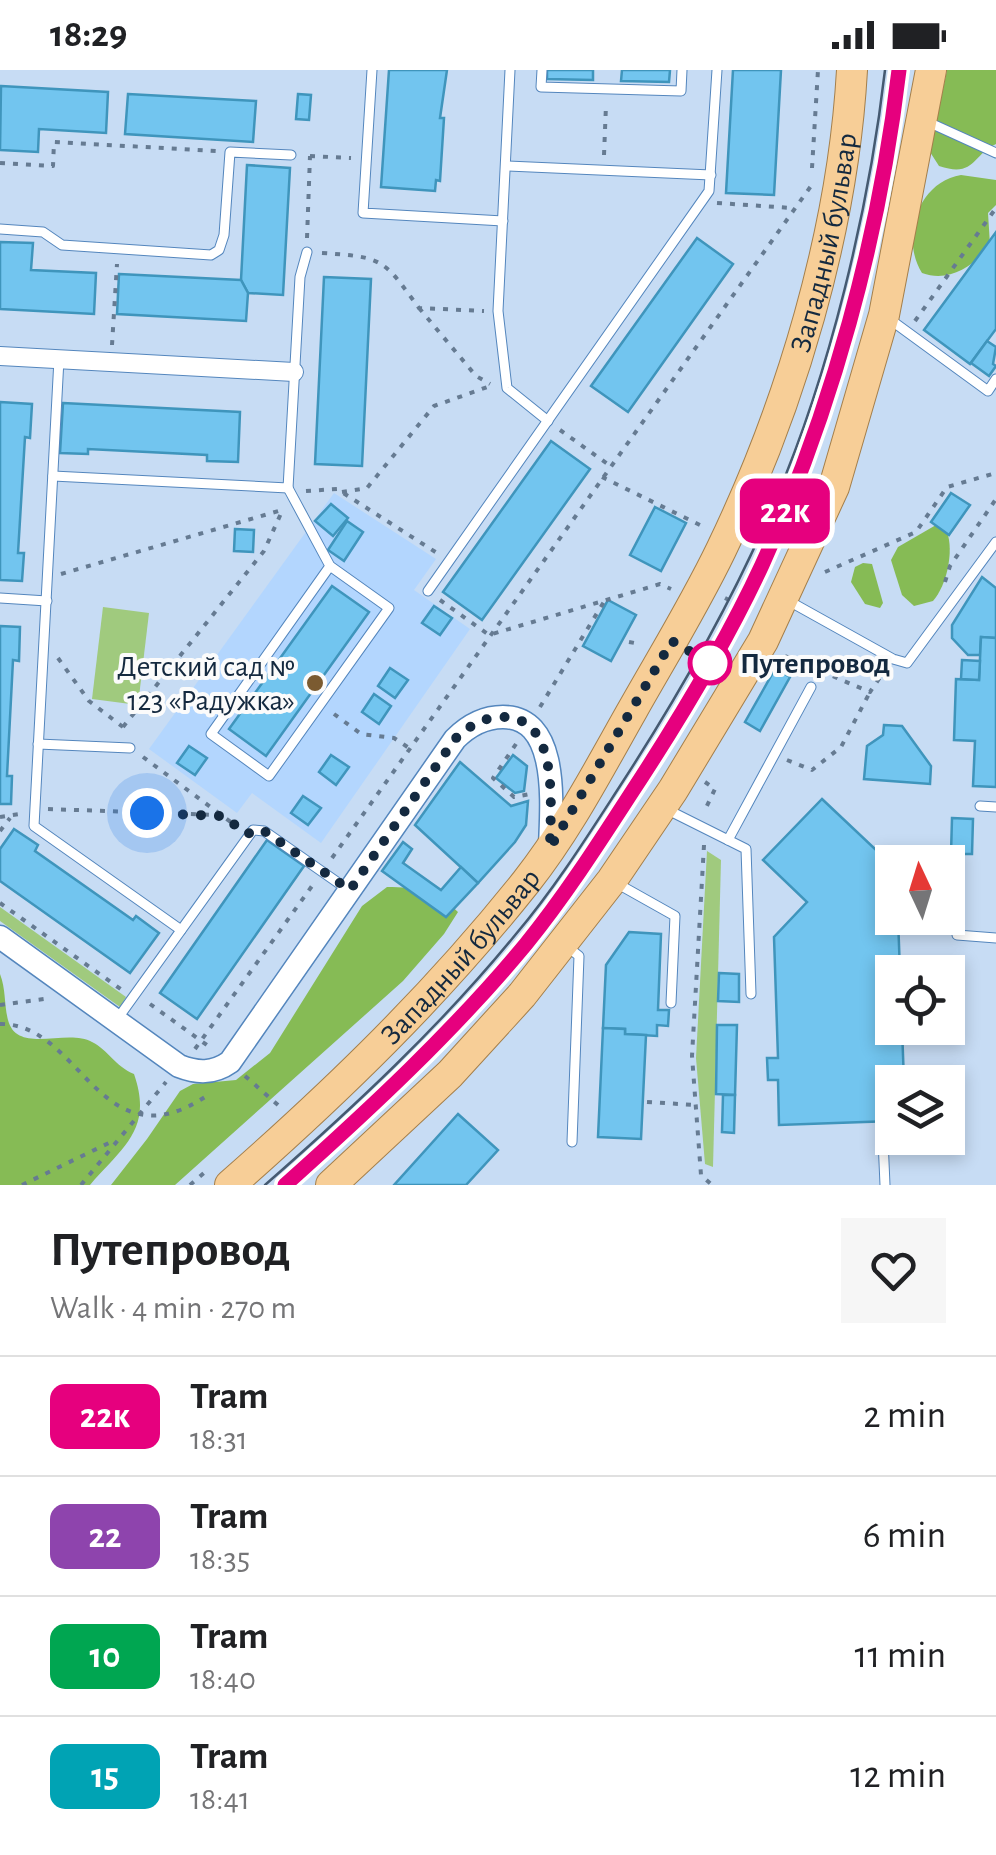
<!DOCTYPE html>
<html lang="en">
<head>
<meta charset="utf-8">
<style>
  :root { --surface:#fff; --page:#f6f6f6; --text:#202124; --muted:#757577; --line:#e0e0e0 }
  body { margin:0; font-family:"Alegreya Sans",sans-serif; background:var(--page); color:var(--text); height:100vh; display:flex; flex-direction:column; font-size:38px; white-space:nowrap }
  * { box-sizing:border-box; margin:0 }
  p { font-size:32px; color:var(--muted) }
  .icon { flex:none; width:55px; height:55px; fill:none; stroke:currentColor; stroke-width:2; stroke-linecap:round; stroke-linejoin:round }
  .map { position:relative; height:1115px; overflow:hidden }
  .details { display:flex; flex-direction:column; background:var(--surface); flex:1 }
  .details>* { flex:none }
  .badge { padding:0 20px; border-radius:15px; font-size:35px; line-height:65px }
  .needle { width:65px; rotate:356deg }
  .buttons { position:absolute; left:875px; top:775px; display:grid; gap:20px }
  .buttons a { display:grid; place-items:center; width:90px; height:90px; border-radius:0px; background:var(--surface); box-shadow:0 5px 15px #0003; font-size:50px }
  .you { position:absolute; width:50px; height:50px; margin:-25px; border:8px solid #fff; border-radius:50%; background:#1a73e8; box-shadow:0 0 0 15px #1a73e833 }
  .map>.badge { position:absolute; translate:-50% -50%; box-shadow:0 0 0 5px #fff }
  .round { display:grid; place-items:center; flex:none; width:105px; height:105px; border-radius:0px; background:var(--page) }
  .summary { display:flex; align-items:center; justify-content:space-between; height:170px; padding:0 50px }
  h1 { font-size:48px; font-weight:700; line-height:75px }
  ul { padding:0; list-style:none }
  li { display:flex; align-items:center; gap:30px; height:120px; padding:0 50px; border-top:2px solid var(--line) }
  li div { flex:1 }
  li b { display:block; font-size:38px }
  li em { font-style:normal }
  li .badge { min-width:110px; font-weight:700; text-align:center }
  .status { display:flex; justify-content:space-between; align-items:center; height:70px; padding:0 50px; background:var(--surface); direction:ltr }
  .status svg { height:28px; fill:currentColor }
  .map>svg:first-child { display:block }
  .built { fill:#b3d6fe }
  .green { fill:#a0ca7e }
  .forest { fill:#86bb55 }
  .building { fill:#72c5ef; stroke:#3f95bc; stroke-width:2.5 }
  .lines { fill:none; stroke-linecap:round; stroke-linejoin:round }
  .service-casing { stroke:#5486bd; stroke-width:11 }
  .minor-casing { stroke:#5486bd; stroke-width:20 }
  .tertiary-casing { stroke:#5486bd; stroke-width:25 }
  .primary-casing { stroke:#a47f4b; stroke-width:32 }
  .path { stroke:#667b92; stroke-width:4; stroke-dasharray:5 8; stroke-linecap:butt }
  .service { stroke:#fff; stroke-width:9 }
  .minor { stroke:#fff; stroke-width:18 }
  .tertiary { stroke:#fff; stroke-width:22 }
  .primary { stroke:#f7ce97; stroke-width:30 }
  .tram { stroke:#455a71; stroke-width:2.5 }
  .line-casing { stroke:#fff; stroke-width:22 }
  .line { stroke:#e6007e; stroke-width:15 }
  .walk { stroke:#14293f; stroke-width:10; stroke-dasharray:0 18 }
  .stop-dot { fill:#fff; stroke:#e6007e; stroke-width:5 }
  .poi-dot { fill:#7b5b31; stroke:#fbfbfb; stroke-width:4 }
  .labels { text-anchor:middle; stroke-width:8; stroke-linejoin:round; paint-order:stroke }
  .street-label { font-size:30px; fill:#14293f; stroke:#fbfbfb }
  .stop-label { font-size:30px; font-weight:bold; fill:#14293f; stroke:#fbfbfb; text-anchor:start }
  .poi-label { font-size:30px; fill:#14293f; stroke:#fbfbfb; text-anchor:end }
</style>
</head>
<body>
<div class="status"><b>18:29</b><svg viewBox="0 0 49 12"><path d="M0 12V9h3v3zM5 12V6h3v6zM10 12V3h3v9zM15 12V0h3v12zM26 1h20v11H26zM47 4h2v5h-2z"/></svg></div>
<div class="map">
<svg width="996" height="1115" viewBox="0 0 996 1115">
  <rect width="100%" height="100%" fill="#c7dcf4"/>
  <polygon class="built" points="334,423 436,489 414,520 470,559 321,773 252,723 237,743 149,679"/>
  <g class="green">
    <polygon points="103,537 149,543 138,635 92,629"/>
    <polygon points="707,781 721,790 713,1097 705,1094 696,988"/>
    <polygon points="0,837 126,927 120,937 0,851"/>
  </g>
  <g class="forest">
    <path d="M947,0H996V74C972,85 975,108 939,96L930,82Z"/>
    <path d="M961,105L996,110V135L988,143L990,175C974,196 949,213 922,203C900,168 918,112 961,105Z"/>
    <path d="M936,455L947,462C954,481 947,515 933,531L914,536L902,525L891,490L898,477Z"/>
    <polygon points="863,493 872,494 883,533 880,538 865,534 851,512 855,497"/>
    <path d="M387,817C416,817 437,821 458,842L444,864L403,911L175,1115H111L147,1069L180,1021L193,1014L236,1010L270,983L362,836Z"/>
    <path d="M0,904C6,919 4,935 8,950C17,985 67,958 92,972C108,980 115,996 134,1004C153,1059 124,1076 90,1115H0Z"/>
  </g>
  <g class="building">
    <polygon points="389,0 447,0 440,48 444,48 440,111 436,110 435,121 381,117"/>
    <polygon points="547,0 593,0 593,10 547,9"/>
    <polygon points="622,0 670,0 669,12 621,11"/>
    <polygon points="733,0 781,0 774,125 726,123"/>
    <polygon points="1,16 108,22 106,63 39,59 38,82 0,80"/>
    <polygon points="128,24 256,31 253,72 125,64"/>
    <polygon points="298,24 311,25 309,50 296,49"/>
    <polygon points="247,95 290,98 283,225 248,223 241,210"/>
    <polygon points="996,162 996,259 970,294 924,260"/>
    <polygon points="697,168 733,194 628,342 591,316"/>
    <polygon points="0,172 33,173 31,200 96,203 94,244 0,239"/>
    <polygon points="119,204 241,210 248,223 246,251 117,244"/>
    <polygon points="324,207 371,209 362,396 315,394"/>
    <polygon points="987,271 996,277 993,294 996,296 989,306 971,293"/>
    <polygon points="0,332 32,334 30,368 25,367 18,483 24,483 22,511 0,510"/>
    <polygon points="63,333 240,342 238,392 207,391 207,385 88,379 88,384 60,383"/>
    <polygon points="551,371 590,399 482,550 443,522"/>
    <polygon points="951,423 970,435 949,465 931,452"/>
    <polygon points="331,434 348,448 333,466 315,451"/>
    <polygon points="655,437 686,453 661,501 630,485"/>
    <polygon points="347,451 363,462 344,491 328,480"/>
    <polygon points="235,459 254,460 253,482 234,481"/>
    <polygon points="982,507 996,518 996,568 981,567 980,585 968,585 952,568 952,555"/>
    <polygon points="332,516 369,542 266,686 229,659"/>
    <polygon points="608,530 636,545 611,591 583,576"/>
    <polygon points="434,536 452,548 440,565 422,553"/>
    <polygon points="0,556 20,557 19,591 13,590 7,706 12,706 11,734 0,734"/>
    <polygon points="981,567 996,568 996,717 973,716 975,671 954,670 956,609 979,610"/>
    <polygon points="962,590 980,591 979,610 961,609"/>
    <polygon points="390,598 408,610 395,628 378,616"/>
    <polygon points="775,599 790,607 760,661 745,652"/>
    <polygon points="374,624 391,636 379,654 362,642"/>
    <polygon points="884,655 902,656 931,696 930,714 864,709 867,676 883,665"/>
    <polygon points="189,676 207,688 195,705 177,693"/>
    <polygon points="331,685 349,697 336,715 319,702"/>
    <polygon points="513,685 527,696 524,721 515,723 496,708"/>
    <polygon points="460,692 511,736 528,731 526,755 515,772 478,813 415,755"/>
    <polygon points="303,726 321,738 308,755 291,743"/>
    <polygon points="822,729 892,795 892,848 898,848 900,902 892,902 892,958 902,958 904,1012 892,1012 892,1051 779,1055 778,1010 768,1010 767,988 778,988 774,867 807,832 763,790"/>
    <polygon points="952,748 973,749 972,784 951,784"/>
    <polygon points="14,759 38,775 35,781 133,850 136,846 159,863 130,903 0,811 0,779"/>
    <polygon points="267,770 304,796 197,949 160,923"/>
    <polygon points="403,772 412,779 403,793 441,820 461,797 478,813 446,847 382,801"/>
    <polygon points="629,862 661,864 658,940 669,940 668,956 657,955 657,966 625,964 625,959 603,958 606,895"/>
    <polygon points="719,903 739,904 739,932 718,931"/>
    <polygon points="717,955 737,955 735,1025 716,1024"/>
    <polygon points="603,958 625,959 625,964 646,965 641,1069 598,1067"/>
    <polygon points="723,1025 735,1025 734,1063 722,1062"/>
    <polygon points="458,1044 498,1080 466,1115 394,1115"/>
  </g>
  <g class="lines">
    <g class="service-casing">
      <g id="service">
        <polyline points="372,0 363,143 503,151"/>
        <polyline points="510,0 498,241 507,318 548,351"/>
        <polyline points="542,0 541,17 681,21 682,0"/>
        <polyline points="928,52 996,83"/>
        <polyline points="506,96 711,105"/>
        <polyline points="0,159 43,162 62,175 211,185 219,180 224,165 230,82 291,85"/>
        <polyline points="888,248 988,321 996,309"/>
        <polyline points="59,289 34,756 181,860"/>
        <polyline points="53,406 288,418 300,207 307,182"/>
        <polyline points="288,418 330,496 389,538 269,706 211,664 330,496"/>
        <polyline points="428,521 709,121 717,0"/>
        <polyline points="0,528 47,531"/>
        <polyline points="787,530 893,589 907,593 996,472"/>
        <polyline points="38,674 130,678"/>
        <polyline points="980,736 996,737"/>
        <polyline points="668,740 746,779 751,924"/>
        <polyline points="728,770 811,617"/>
        <polyline points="618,814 675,846 671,933"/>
        <polyline points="957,865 996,868"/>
        <polyline points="565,875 579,886 572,1072"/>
        <polyline points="118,948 253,760 264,761 347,819"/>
        <polyline points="883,1069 885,1115"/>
      </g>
    </g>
    <g class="minor-casing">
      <polyline id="minor" points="0,286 294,302"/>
    </g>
    <g class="tertiary-casing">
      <path id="tertiary" d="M0,867L179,996C197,1003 213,1004 230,992L455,669C468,656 483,647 503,647C561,647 551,739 550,778"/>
    </g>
    <g class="primary-casing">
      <g id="primary">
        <path id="s1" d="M230,1115C338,1020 436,925 526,812C568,759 600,697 633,639C663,586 695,534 721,480C791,335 843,161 852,0"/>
        <polyline points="331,1115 450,1004 522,925 612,810 673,720 763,571 834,417 884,245 931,0"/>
      </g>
    </g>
    <g class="path">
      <polyline points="604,85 606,35"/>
      <polyline points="310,86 351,88"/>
      <polyline points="0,93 53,96 54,72 217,81"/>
      <polyline points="812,98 818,0"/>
      <polyline points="717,133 792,138"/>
      <polyline points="307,168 310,86"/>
      <path d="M322,183C384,187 383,189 419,238L484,241"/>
      <polyline points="419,238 476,306 490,314"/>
      <polyline points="915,251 996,138"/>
      <polyline points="112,275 117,194"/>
      <polyline points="560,360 609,395"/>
      <polyline points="602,407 704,457"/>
      <polyline points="306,421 337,419 437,483"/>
      <polyline points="342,422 367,418 434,336 493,315"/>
      <polyline points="825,502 916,462 947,417 996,403"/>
      <polyline points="61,504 282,440"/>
      <polyline points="945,512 950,496 996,429"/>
      <polyline points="725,528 745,538"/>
      <polyline points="440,530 489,565 660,514 671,519"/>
      <polyline points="629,572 640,574"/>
      <polyline points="785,586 870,622 883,603"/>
      <polyline points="58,588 89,631 123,657"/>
      <polyline points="540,637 605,530"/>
      <polyline points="334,644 361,664 394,668 409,678"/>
      <polyline points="123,657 264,481 283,439"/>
      <polyline points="516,674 493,708 514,727 530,724"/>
      <polyline points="143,687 236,756"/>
      <polyline points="787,690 812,700 841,677 870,622"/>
      <polyline points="705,712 715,719 705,740"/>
      <polyline points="48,739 219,745"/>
      <polyline points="0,747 20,744"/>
      <polyline points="0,761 10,748"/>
      <polyline points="704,775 692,986 701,1105 712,1115"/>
      <polyline points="332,788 811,116"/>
      <polyline points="0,833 122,920"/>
      <polyline points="150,934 211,978"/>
      <polyline points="0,935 44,929"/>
      <path d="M0,954C82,953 100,1098 208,1025"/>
      <polyline points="195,979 312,816"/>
      <polyline points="245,1006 279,1036"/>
      <polyline points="647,1032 696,1035"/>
      <polyline points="22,1115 115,1070"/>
      <polyline points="81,1115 166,1012"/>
      <polyline points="190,1115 205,1102"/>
    </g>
    <use href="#service" class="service"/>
    <use href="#minor" class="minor"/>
    <use href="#tertiary" class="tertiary"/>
    <use href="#primary" class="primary"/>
    <path class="tram" d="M265,1115C354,1037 441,956 516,864C555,818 587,767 620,716C679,625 733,531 775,431C830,302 869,139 885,0"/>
  </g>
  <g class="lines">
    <g class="line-casing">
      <path id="line" d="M285,1115C370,1039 453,962 526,874C564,827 597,776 630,725C678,652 725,575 762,495C832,340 879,169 899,0"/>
    </g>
    <use href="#line" class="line"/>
    <path class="walk" d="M147,743L222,746L248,764L253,760L264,761L350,820L455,669C469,656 483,647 503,647C561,647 550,739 550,778L672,571L710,593"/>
  </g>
  <circle class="stop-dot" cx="710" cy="593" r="20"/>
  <circle class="poi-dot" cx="315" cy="613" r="10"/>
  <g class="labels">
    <g class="street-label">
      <text dy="10" stroke="none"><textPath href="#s1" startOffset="1135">Западный бульвар</textPath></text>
      <text dy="10" stroke="none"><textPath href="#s1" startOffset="325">Западный бульвар</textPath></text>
    </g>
    <g class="stop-label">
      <text x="740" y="603">Путепровод</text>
    </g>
    <g class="poi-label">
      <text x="295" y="606">Детский сад №<tspan x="295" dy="34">123 «Радужка»</tspan></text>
    </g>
  </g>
</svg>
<div class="buttons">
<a><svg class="needle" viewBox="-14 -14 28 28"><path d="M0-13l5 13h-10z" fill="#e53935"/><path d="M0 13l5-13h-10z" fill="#757577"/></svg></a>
<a><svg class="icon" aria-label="locate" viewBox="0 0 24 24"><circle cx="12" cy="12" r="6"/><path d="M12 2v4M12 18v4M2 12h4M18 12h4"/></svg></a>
<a><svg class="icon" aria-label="layers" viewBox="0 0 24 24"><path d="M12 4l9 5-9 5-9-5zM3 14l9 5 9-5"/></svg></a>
</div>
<div class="you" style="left:147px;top:743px"></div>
<b class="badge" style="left:785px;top:441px;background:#e6007e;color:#fff">22к</b>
</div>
<section class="details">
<div class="summary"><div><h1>Путепровод</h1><p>Walk · 4 min · 270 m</p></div><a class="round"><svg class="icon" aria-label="heart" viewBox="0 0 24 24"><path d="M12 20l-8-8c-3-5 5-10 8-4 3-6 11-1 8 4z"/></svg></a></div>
<ul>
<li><span class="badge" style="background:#e6007e;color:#fff">22к</span><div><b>Tram</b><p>18:31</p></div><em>2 min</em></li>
<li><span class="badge" style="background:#8e44ad;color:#fff">22</span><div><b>Tram</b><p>18:35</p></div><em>6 min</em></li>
<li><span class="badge" style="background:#00a651;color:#fff">10</span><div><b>Tram</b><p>18:40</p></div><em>11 min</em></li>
<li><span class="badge" style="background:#00a3b4;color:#fff">15</span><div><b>Tram</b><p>18:41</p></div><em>12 min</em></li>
</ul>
</section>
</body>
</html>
